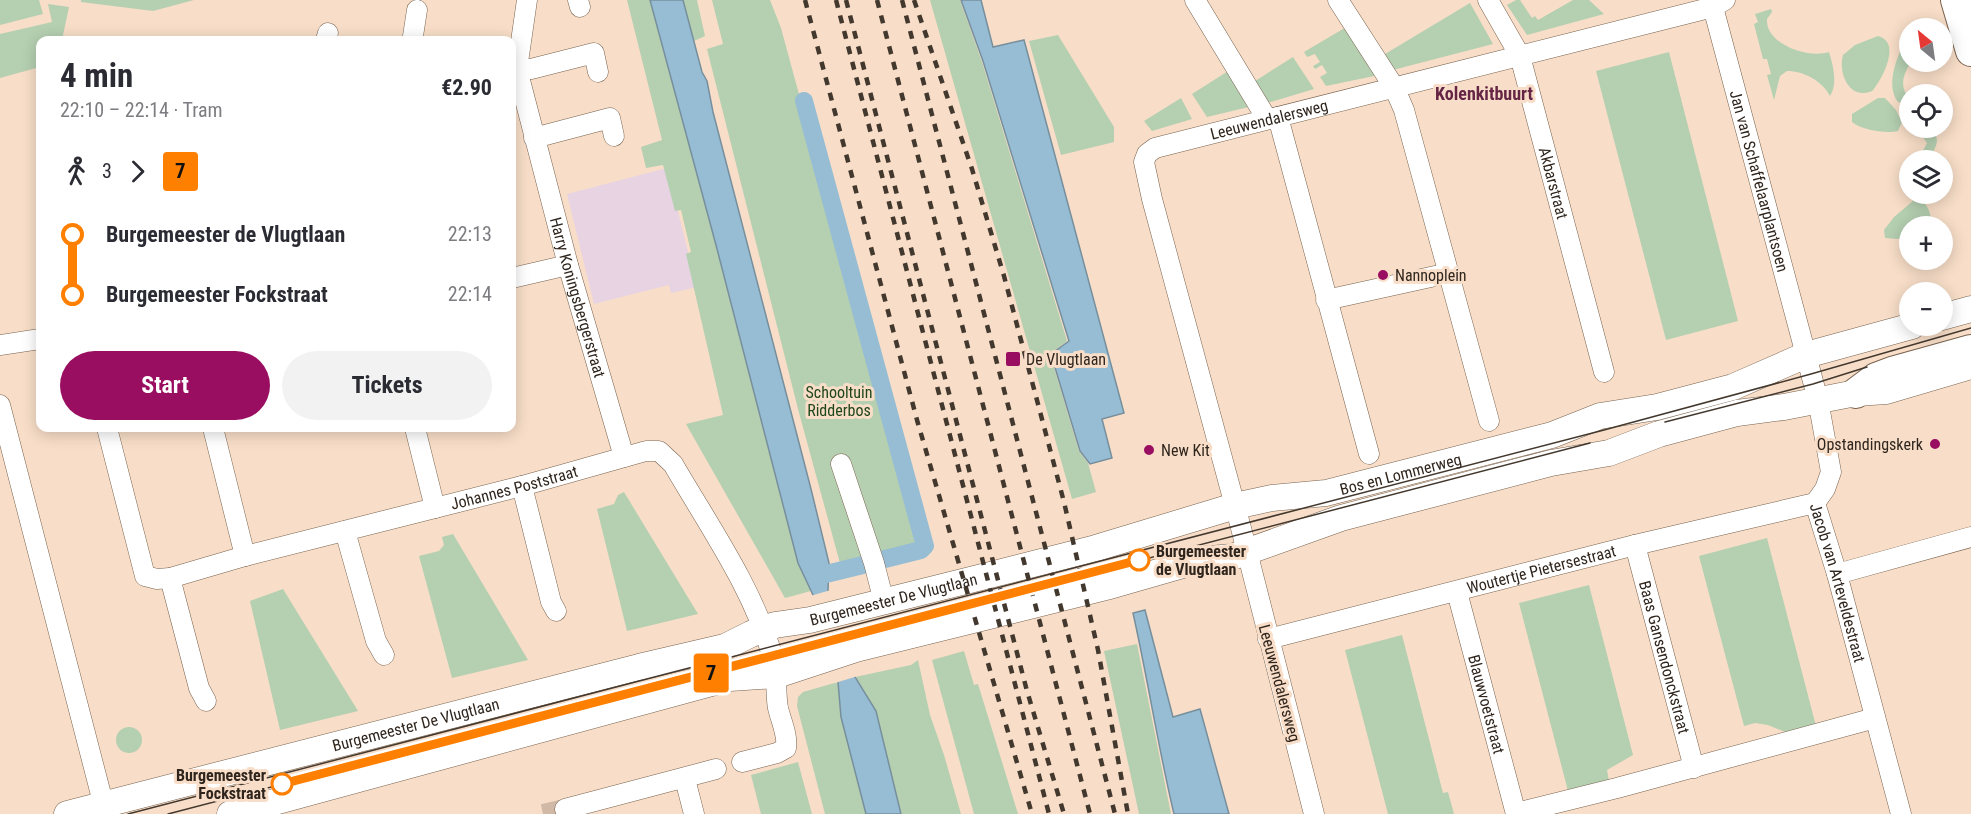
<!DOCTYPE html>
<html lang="en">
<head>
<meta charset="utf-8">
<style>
  :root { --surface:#fff; --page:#f2f2f3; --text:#2b2b33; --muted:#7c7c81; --accent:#990e61 }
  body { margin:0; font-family:"Roboto Condensed",sans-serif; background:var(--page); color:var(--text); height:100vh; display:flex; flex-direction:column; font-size:22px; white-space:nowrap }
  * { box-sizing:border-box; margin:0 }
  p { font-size:20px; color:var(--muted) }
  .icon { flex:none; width:33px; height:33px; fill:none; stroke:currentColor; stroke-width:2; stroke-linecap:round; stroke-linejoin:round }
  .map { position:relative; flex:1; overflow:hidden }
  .drawer { position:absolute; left:36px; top:36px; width:480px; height:396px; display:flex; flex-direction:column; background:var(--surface); border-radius:12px; box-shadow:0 3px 15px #0003 }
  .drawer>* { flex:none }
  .badge { padding:0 12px; border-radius:4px; font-size:21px; line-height:39px }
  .needle { width:39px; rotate:331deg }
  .tools { position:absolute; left:1899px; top:18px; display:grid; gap:12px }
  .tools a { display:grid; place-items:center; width:54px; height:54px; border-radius:50%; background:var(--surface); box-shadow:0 3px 15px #0003; font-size:30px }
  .map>.badge { position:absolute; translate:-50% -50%; box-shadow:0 0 0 3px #fff }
  .legs { display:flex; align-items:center; gap:9px; height:66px; padding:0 24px; font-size:20px }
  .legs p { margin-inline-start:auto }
  .head { display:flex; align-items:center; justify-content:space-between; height:102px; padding:0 24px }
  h1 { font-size:33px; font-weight:700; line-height:45px }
  .cta { display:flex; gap:12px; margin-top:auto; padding:12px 24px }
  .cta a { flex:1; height:69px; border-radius:36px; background:var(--accent); color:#fff; font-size:24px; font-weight:700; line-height:69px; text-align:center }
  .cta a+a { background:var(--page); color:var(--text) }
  ul { padding:0 24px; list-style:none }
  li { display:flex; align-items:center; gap:21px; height:60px; font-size:22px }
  li i { display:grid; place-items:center; width:9px; height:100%; margin:0 8px; background:currentColor }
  li i::after { content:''; width:15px; height:15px; margin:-8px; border:4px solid; border-radius:50%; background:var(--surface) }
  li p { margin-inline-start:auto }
  li:first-child i { background:linear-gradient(#0000 50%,currentColor 0) }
  li:last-child i { background:linear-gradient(currentColor 50%,#0000 0) }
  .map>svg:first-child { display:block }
  .education { fill:#e7d3e2 }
  .green { fill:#b5cfb1 }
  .water { fill:#96bdd4; stroke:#778f9d; stroke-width:1.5 }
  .pier { fill:#f8dec8 }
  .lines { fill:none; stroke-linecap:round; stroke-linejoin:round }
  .canal { stroke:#96bdd4; stroke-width:18 }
  .minor-tunnel { stroke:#d0b9a6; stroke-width:20; stroke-dasharray:20 10; stroke-linecap:butt }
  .minor-casing { stroke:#78624e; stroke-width:21 }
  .major-casing { stroke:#78624e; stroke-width:27 }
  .highway-casing { stroke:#78624e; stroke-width:32 }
  .minor { stroke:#fff; stroke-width:20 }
  .major { stroke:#fff; stroke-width:26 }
  .highway { stroke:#fff; stroke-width:30 }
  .tram { stroke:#43382e; stroke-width:1.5 }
  .rail { stroke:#43382e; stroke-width:4.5; stroke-dasharray:8 8; stroke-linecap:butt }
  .line-1-casing { stroke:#fff; stroke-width:14 }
  .line-1 { stroke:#ff7f00; stroke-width:9 }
  .poi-dot { fill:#990e61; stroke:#f8dec8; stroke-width:2 }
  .stop-1-dot { fill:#fff; stroke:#ff7f00; stroke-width:3 }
  .labels { text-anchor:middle; stroke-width:6; stroke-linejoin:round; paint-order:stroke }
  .street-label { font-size:16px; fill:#2f251d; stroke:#f8dec8 }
  .poi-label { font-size:16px; fill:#2f251d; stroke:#f8dec8; text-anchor:start }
  .park-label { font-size:16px; fill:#1f461b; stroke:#f8dec8 }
  .stop-label { font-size:16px; font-weight:bold; fill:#2f251d; stroke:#f8dec8; text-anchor:start }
  .neighbourhood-label { font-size:18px; font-weight:bold; fill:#652545; stroke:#f8dec8 }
</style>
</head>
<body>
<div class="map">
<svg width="1971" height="814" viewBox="0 0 1971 814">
  <rect width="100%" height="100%" fill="#f8dec8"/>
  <polygon class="education" points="667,168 697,287 671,293 669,285 594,304 567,194"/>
  <g class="green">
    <polygon points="0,0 39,0 43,14 0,25"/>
    <polygon points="81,0 194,0 153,11 81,2"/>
    <polygon points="627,0 650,0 716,245 798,563 811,591 785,598 686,424 723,415 686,254 691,252 681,210 675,211 663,165 646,168 641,147 662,140"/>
    <polygon points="683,0 697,0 705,36 694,41"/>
    <polygon points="712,0 770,0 781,28 922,547 841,567 798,409 707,49 723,44"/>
    <polygon points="930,0 960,0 982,62 1067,341 1050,354 1079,451 1088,463 1096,492 1072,499"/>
    <polygon points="1516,0 1520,0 1532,18 1535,16 1538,20 1573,0 1589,0 1604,14 1527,35 1507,5"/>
    <polygon points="1470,3 1493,44 1389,71 1380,57"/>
    <polygon points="48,4 69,7 62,40 40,40 40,67 0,78 0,34 52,22"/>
    <path d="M1771,9L1772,12L1767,19C1765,44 1809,59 1829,52C1833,65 1838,84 1830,96C1822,81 1804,71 1787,71L1780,76L1774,100L1767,75L1771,74L1767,59H1763L1754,24L1758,22L1755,14Z"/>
    <polygon points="1348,26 1379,75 1326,86 1320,77 1327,73 1322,65 1315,69 1313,66 1320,62 1315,54 1307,57 1304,52"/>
    <polygon points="1058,35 1114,127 1114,142 1061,155 1029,41"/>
    <path d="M1878,36C1902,42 1882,80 1872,91C1849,101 1838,73 1843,55L1855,45Z"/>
    <path d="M1906,39L1909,42L1910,62H1911C1906,70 1900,81 1905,92C1908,96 1910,98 1909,105L1898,102C1885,85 1897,56 1906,39Z"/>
    <polygon points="1669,52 1738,321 1666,340 1596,71"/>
    <polygon points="1293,57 1314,89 1264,104 1252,83"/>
    <polygon points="1233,68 1253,106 1207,117 1192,94"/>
    <polygon points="1181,98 1192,119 1152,131 1144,121"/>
    <path d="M1878,98H1885L1896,110L1902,122L1898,131C1886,134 1862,130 1852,122V114Z"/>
    <path d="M1916,128H1930C1943,140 1935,148 1928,160H1918L1927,143Z"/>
    <path d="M1918,198C1928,203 1933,216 1930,226H1910L1909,237L1898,239L1885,238L1884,230L1894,217L1913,201L1912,199Z"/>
    <polygon points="624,492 698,614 627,631 597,509 614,504 618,495"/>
    <polygon points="453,534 528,660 452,678 419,556 439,551 444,545 442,537"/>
    <polygon points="1767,538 1816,726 1790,734 1768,725 1755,723 1744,726 1699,556"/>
    <polygon points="1589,585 1633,755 1607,770 1609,781 1568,791 1519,603"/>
    <polygon points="283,589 358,711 280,730 250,601"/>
    <polygon points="1402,635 1443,793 1448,792 1454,814 1388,814 1345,650"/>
    <polygon points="1137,644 1171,814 1139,814 1104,651"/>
    <polygon points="964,651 974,685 978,684 1018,814 974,814 932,660"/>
    <polygon points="918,660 930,715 944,755 961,814 901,814 876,711 855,677 911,665"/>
    <polygon points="838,682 841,717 866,814 825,814 797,706 798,697 803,692"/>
    <circle cx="129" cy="740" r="13"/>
    <polygon points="798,762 812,814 761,814 751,775"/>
  </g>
  <g class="water">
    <polygon points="650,0 683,0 702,72 707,81 713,112 811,489 829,563 828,591 855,677 876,711 901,814 866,814 841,717 838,682 813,595 798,563 716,245"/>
    <polygon points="961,0 981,0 993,47 1024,40 1124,413 1102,419 1112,458 1090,464 1080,451 1051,354 1069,341 983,61"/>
    <path d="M1145,610L1173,717L1200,709L1229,814H1174C1158,747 1148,680 1133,613Z"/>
  </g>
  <polygon class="pier" points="831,590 858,676 835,683 810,596"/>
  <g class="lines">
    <g class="canal">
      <polyline points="804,101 925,546 921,550 881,560"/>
      <polyline points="822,575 863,565"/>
    </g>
    <polyline class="minor-tunnel" points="543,814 565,809"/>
    <g class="minor-casing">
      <g id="minor">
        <path id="s1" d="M527,0L517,69L568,265L624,457"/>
        <polyline points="578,0 580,7"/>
        <polyline points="1195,0 1267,119"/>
        <polyline points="1338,0 1394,87 1404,110 1489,421"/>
        <path id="s2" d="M1488,0L1520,56L1604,372"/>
        <path id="s3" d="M1713,7L1818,400L1831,472L1825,489L1815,503L1837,574L1901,814"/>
        <polyline points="326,40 328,33"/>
        <polyline points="414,40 413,36 417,10"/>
        <polyline points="512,69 531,69 594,53 598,72"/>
        <polyline points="1278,117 1369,454"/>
        <polyline points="534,138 610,118 614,136"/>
        <polyline points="512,278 568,265"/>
        <polyline points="1326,300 1449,273"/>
        <polyline points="0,345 40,339"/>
        <polyline points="0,405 106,814"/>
        <path id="s4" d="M107,428L145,576L157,579L170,578L245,556L522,486L646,451H659L673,464C709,526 753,588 773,658C778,675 775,692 778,708C781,721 788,735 786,748L777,753L742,762"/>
        <polyline points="213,428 245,556"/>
        <polyline points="415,428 435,508"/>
        <polyline points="841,464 874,563 884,602"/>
        <polyline points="522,486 551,602 556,611"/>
        <polyline points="345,531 376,641 384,655"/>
        <path id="s5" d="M1635,545L1694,768"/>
        <polyline points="1837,574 1971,537"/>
        <polyline points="170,578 199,688 206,701"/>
        <path id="s6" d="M1457,592L1516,814"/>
        <path id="s7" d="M1268,639L1635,545L1815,503"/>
        <polyline points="685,779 694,814"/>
        <polyline points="565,809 716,769"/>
        <polyline points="1516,813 1617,788 1875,718"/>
        <path id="s8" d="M1314,814L1241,528L1152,199L1144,162L1147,154L1155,148L1713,7L1725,0"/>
      </g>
    </g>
    <g class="major-casing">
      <g id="major">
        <polyline points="1942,317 1971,309"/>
        <path id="s9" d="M67,814L639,667L725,647L751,634L775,625L810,620L990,575L1096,548L1235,506L1272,498L1326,493L1552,435L1600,416L1657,407L1733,387L1806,355L1912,326"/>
        <polyline points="230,814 730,678 777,675 856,649 1106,587 1200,560 1232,557 1341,518 1551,463 1609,453 1659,434 1737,413 1784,407 1856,393 1886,391 1971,366"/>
      </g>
    </g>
    <g class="highway-casing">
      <g id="highway">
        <polyline points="1956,0 1971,51"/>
        <polyline points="1856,393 1876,378 1892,372 1971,350"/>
      </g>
    </g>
    <use href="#minor" class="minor"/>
    <use href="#major" class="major"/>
    <use href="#highway" class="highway"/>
    <g class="tram">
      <polyline points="1665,422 1813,384 1867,367"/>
      <polyline points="128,814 1604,430 1811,374 1971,328"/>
      <polyline points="168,814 1590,443"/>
    </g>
    <g class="rail">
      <polyline points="805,0 917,420 1032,814"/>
      <polyline points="836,0 1049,814"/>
      <polyline points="846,0 1027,691 1064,814"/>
      <polyline points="877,0 1090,814"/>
      <polyline points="902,0 1115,814"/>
      <polyline points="914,0 972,169 1004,276 1064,502 1098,650 1128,814"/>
    </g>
  </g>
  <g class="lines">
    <g class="line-1-casing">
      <polyline id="line-1" points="282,784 1139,560"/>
    </g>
    <use href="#line-1" class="line-1"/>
  </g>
  <g class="poi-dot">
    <circle cx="1383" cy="275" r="6"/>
    <rect x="1005" y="351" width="16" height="16" rx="3"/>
    <circle cx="1935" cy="444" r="6"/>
    <circle cx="1149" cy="450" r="6"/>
  </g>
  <g class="stop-1-dot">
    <circle cx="1139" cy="560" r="10"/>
    <circle cx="282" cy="784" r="10"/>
  </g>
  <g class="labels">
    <g class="street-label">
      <text dy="6" stroke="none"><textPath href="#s8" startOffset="810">Leeuwendalersweg</textPath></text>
      <text dy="6" stroke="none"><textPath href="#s3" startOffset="180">Jan van Schaffelaarplantsoen</textPath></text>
      <text dy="6" stroke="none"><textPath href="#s2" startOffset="196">Akbarstraat</textPath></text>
      <text dy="6" stroke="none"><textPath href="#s1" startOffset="306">Harry Koningsbergerstraat</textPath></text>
      <text dy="6" stroke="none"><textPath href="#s9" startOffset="1378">Bos en Lommerweg</textPath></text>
      <text dy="6" stroke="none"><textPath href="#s4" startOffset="534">Johannes Poststraat</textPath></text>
      <text dy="6" stroke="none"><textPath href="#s7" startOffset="282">Woutertje Pietersestraat</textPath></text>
      <text dy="6" stroke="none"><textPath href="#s3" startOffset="598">Jacob van Arteveldestraat</textPath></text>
      <text dy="6" stroke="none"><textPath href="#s9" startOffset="855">Burgemeester De Vlugtlaan</textPath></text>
      <text dy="6" stroke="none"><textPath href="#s5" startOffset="116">Baas Gansendonckstraat</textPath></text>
      <text transform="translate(1280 683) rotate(75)" y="6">Leeuwendalersweg</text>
      <text dy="6" stroke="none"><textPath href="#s6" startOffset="116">Blauwvoetstraat</textPath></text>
      <text dy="6" stroke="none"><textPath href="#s9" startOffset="360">Burgemeester De Vlugtlaan</textPath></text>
    </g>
    <g class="poi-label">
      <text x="1395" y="281">Nannoplein</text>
      <text x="1026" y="365">De Vlugtlaan</text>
      <text x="1923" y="450" text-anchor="end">Opstandingskerk</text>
      <text x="1161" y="456">New Kit</text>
    </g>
    <g class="park-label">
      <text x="839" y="398">Schooltuin<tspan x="839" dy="18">Ridderbos</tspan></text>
    </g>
    <g class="stop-label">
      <text x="1156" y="557">Burgemeester<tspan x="1156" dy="18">de Vlugtlaan</tspan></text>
      <text x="266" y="781" text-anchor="end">Burgemeester<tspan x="266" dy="18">Fockstraat</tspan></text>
    </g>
    <g class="neighbourhood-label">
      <text x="1484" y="100">Kolenkitbuurt</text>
    </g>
  </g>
</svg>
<div class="tools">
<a><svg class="needle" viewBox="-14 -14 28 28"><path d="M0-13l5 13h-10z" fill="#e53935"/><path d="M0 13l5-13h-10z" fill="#7c7c81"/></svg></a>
<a><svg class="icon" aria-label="locate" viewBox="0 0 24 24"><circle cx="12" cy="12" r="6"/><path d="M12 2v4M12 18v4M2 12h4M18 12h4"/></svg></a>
<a><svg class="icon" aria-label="layers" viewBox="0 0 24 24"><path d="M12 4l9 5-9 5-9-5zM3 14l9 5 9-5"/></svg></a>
<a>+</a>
<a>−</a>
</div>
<b class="badge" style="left:711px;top:673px;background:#ff7f00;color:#111">7</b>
<section class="drawer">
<div class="head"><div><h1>4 min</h1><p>22:10 – 22:14 · Tram</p></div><b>€2.90</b></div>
<div class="legs"><svg class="icon" aria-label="walk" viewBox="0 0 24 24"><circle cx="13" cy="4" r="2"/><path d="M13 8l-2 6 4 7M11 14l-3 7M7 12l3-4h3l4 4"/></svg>3<svg class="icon" aria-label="forward" viewBox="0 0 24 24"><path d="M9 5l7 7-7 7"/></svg><b class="badge" style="background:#ff7f00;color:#111">7</b></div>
<ul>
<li><i style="color:#ff7f00"></i><b>Burgemeester de Vlugtlaan</b><p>22:13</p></li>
<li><i style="color:#ff7f00"></i><b>Burgemeester Fockstraat</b><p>22:14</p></li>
</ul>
<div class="cta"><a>Start</a><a>Tickets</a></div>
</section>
</div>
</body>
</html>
